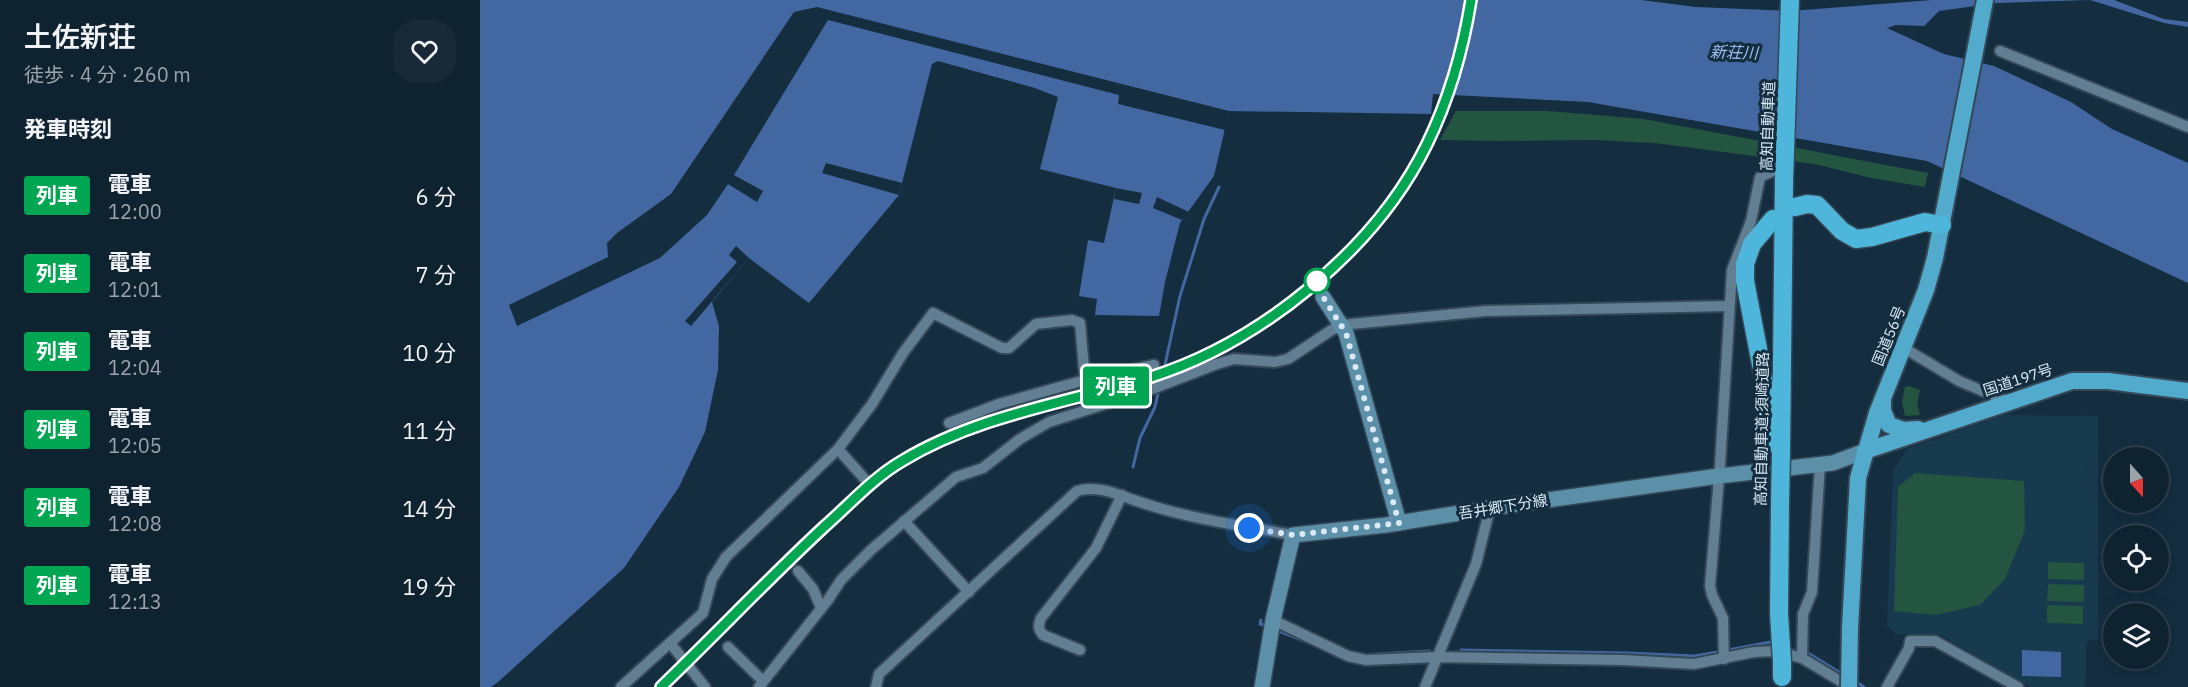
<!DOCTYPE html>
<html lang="ja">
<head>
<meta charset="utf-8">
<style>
  :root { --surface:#0f2230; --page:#182a38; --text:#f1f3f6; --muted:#9ba4ab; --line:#2f3f4c }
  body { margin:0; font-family:"IBM Plex Sans","Noto Sans JP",sans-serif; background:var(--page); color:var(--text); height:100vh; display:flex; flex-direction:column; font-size:22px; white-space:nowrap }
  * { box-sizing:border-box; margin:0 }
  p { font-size:20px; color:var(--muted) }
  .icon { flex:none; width:33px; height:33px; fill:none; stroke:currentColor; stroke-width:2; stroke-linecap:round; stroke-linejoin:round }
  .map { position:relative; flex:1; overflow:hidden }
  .details { display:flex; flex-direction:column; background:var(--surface); width:480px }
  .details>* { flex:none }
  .badge { padding:0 12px; border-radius:4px; font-size:21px; line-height:39px }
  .needle { width:39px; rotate:159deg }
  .controls { position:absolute; left:1623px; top:447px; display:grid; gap:12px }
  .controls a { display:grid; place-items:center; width:66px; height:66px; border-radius:50%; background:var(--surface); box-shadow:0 6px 24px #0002,0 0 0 2px var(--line); font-size:30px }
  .you { position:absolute; width:30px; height:30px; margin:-15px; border:4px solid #fff; border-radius:50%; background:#1a73e8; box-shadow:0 0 0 9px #1a73e833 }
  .map>.badge { position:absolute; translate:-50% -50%; box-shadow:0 0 0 3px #fff }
  h2 { padding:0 24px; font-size:22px; line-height:54px }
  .round { display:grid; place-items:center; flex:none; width:63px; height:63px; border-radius:24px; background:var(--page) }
  .overview { display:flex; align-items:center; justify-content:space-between; height:102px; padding:0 24px }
  h1 { font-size:28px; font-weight:600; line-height:45px }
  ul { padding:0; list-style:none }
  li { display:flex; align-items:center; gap:18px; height:78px; padding:0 24px }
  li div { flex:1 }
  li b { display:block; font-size:22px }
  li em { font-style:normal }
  li .badge { min-width:66px; font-weight:700; text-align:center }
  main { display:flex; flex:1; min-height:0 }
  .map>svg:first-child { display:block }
  .built { fill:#183a4f }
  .green { fill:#245540 }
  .water { fill:#4368a1 }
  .pier { fill:#142e40 }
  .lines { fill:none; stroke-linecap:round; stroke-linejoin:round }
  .stream { stroke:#4368a1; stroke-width:3 }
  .minor-tunnel { stroke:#324a5b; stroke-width:10; stroke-dasharray:10 5; stroke-linecap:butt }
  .minor-casing { stroke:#344858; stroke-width:14 }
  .secondary-casing { stroke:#344858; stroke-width:18 }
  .trunk-casing { stroke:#344858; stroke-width:20 }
  .motorway-casing { stroke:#344858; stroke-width:21 }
  .minor { stroke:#627e93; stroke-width:10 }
  .secondary { stroke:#5c8fa8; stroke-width:15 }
  .trunk { stroke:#52abcc; stroke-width:16 }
  .motorway { stroke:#4eb6da; stroke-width:18 }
  .rail { stroke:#7b909e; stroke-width:3; stroke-dasharray:12 6; stroke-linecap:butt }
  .trunk-bridge-casing { stroke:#344858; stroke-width:20; stroke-linecap:butt }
  .motorway-bridge-casing { stroke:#344858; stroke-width:21; stroke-linecap:butt }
  .trunk-bridge { stroke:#52abcc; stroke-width:16 }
  .motorway-bridge { stroke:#4eb6da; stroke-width:18 }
  .line-casing { stroke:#fff; stroke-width:14 }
  .line { stroke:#00a651; stroke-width:9 }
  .walk { stroke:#dae9f5; stroke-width:6; stroke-dasharray:0 10.8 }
  .stop-dot { fill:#fff; stroke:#00a651; stroke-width:3 }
  .labels { text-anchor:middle; stroke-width:6; stroke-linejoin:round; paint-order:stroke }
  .street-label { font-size:15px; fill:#dae9f5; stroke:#142e40 }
  .water-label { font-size:16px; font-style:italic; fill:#a0c0f1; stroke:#142e40 }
</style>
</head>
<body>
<main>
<section class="details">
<div class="overview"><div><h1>土佐新荘</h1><p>徒歩 · 4 分 · 260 m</p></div><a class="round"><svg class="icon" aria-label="heart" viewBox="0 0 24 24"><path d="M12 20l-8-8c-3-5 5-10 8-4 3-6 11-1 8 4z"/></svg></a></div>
<h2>発車時刻</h2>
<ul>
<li><span class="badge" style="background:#00a651;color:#fff">列車</span><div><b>電車</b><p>12:00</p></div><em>6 分</em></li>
<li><span class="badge" style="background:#00a651;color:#fff">列車</span><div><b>電車</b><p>12:01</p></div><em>7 分</em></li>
<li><span class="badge" style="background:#00a651;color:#fff">列車</span><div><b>電車</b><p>12:04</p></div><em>10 分</em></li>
<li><span class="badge" style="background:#00a651;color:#fff">列車</span><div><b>電車</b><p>12:05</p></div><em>11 分</em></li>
<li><span class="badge" style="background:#00a651;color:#fff">列車</span><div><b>電車</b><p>12:08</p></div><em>14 分</em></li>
<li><span class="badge" style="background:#00a651;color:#fff">列車</span><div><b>電車</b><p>12:13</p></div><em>19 分</em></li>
</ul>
</section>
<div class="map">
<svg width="1708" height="687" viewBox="0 0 1708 687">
  <rect width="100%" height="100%" fill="#142e40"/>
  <polygon class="built" points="1524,415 1618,416 1618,640 1607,641 1605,687 1551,687 1461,635 1416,634 1407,626 1413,471 1427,449"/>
  <g class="green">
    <polygon points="976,111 1068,111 1164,119 1448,173 1445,187 1391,178 1335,164 1175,143 1114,140 1018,141 960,140"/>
    <polygon points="1429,386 1440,390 1437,404 1440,415 1425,416 1422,402 1425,387"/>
    <polygon points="1435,473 1544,481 1545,530 1525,579 1500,605 1456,615 1414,611 1418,487"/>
    <polygon points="1568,562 1604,563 1604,580 1568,579"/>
    <polygon points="1568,584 1604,585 1604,602 1567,601"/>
    <polygon points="1567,605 1603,606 1603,624 1567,623"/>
  </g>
  <g class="water">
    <polygon points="0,0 1161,0 1216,7 1311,11 1452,0 1634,0 1684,19 1708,22 1708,27 1684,23 1610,0 1517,3 1459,11 1444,26 1416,25 1407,28 1464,54 1514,66 1591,102 1632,129 1708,163 1708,283 1447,161 1108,102 953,94 951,114 749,111 734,176 700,223 685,282 679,316 615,315 617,299 599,296 608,240 624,243 636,188 560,169 578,97 555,88 458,61 452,64 419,195 329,303 269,258 232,302 239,326 238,370 225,432 199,487 144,568 18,682 11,687 0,687"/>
    <polygon points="1542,650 1581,652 1581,677 1542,676"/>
  </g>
  <g class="pier">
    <polygon points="337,7 749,111 745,130 638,104 639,95 348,20 254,175 283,191 277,202 248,184 227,215 180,258 37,326 29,305 128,257 127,243 137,233 191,194 314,12"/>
    <polygon points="346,163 422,183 419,195 342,173"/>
    <polygon points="636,188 662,193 659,204 634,199"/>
    <polygon points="677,197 709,212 702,220 673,208"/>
    <polygon points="256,246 269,258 211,326 205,321 257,262 249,255"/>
  </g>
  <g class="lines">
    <g class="stream">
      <polyline points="681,383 700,296 724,219 739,187"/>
      <polyline points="653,467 660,438 675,407 679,389"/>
      <polyline points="781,620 780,624 785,625"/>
      <polyline points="799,631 832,644"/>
      <polyline points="981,650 1148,653 1214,656 1238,652"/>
      <polyline points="1248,650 1296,641"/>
      <polyline points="1328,653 1364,675"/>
      <polyline points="897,654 949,651"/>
      <polyline points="1375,681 1384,687"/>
    </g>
    <polyline class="minor-tunnel" points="659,375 659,385"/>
    <g class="minor-casing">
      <g id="minor">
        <polyline points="1520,51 1708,127"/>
        <polyline points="1424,348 1479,381 1529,402"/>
        <polyline points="469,423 519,404 605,380 674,365"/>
        <polyline points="358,449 390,485"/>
        <polyline points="424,521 489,592"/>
        <polyline points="318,571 333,589 341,608"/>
        <polyline points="793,620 868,656 886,660 957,657 1143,660 1214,664 1274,652 1295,651 1322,658 1370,687"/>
        <polyline points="190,643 225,687"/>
        <polyline points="248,647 282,680"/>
        <path d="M600,650L563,635C558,629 558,625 561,618L616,548L642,495"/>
        <polyline points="1322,658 1323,614 1332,592 1340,464"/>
        <polyline points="1244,659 1243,618 1232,595 1230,586 1240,465 1252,270 1271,221 1280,177 1293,171"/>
        <polyline points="141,687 223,613 232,579 246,557 358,449 392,404 423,353 453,313 522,348 529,348 556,324 592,320 600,323 605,380"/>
        <polyline points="279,687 348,600 361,580 391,550 476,477 503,468 540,439 569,422 672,389 734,365 754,359 795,362 808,359 850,331 861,325 1006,311 1249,306"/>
        <path d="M396,687L399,674L597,491C614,485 635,493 651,499C703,518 758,525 813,535"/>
        <polyline points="945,687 996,564 1010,508"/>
        <polyline points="1407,687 1429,648 1430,641 1455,641 1538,687"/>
      </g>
    </g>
    <g class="secondary-casing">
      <g id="secondary">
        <polyline points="843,297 866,333 919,523"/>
        <polyline points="782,687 793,620 813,535 906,525 1010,508 1239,476 1353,463 1385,451"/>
      </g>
    </g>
    <g class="trunk-casing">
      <g id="trunk">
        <polyline points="1403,401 1403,411 1409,425 1424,430 1438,429"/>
        <polyline points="1385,451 1592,381 1628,381 1708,391"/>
        <polyline points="1370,628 1378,478 1397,413 1446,290 1455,258 1505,0"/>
      </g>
    </g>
    <g class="motorway-casing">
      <g id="motorway">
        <polyline points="1315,207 1327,204 1337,205 1362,231 1376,239 1392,237 1445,222 1462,225"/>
        <polyline points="1289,444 1283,375 1265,281 1265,264 1272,244 1293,219"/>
        <polyline points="1301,452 1304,181 1310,0"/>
        <polyline points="1299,614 1300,502"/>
        <polyline points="1302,661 1302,677"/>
      </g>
    </g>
    <use href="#minor" class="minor"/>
    <use href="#secondary" class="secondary"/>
    <use href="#trunk" class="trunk"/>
    <use href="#motorway" class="motorway"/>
    <path class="rail" d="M181,687C236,634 289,578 345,526C370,504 394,478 422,461C498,415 587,403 671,377C781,342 896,249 947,144C969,99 983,50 991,0"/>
    <g class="trunk-bridge-casing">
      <polyline id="trunk-bridge" points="1369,687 1370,628"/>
    </g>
    <g class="motorway-bridge-casing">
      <g id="motorway-bridge">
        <polyline points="1300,502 1301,452"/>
        <polyline points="1299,614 1302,661"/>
      </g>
    </g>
    <use href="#trunk-bridge" class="trunk-bridge"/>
    <use href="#motorway-bridge" class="motorway-bridge"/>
  </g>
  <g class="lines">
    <g class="line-casing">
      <path id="line" d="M181,687C236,634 289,578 345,526C370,504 393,478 422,461C498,415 587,403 671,377C781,342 896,249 947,144C969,99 983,50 991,0"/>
    </g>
    <use href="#line" class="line"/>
    <polyline class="walk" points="769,528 813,535 919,523 866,333 843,297 837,281"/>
  </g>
  <circle class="stop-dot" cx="837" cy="281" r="12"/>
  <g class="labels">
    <g class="street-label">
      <text transform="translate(1288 126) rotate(-88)" y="5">高知自動車道</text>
      <text transform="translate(1409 336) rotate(-68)" y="5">国道56号</text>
      <text transform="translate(1538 380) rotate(-18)" y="5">国道197号</text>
      <text transform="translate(1282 429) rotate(-89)" y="5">高知自動車道;須崎道路</text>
      <text transform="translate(1023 507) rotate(-9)" y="5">吾井郷下分線</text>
    </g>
    <g class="water-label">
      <text transform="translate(1254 52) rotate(2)" y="6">新荘川</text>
    </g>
  </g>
</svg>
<div class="controls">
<a><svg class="needle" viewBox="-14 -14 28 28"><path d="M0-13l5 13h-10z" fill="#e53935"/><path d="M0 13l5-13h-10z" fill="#9ba4ab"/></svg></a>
<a><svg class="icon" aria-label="locate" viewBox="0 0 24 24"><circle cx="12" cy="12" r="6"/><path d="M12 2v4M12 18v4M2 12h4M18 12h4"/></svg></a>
<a><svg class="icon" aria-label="layers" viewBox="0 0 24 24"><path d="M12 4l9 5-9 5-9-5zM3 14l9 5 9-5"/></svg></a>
</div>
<div class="you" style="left:769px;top:528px"></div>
<b class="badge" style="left:636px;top:386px;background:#00a651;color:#fff">列車</b>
</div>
</main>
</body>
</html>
